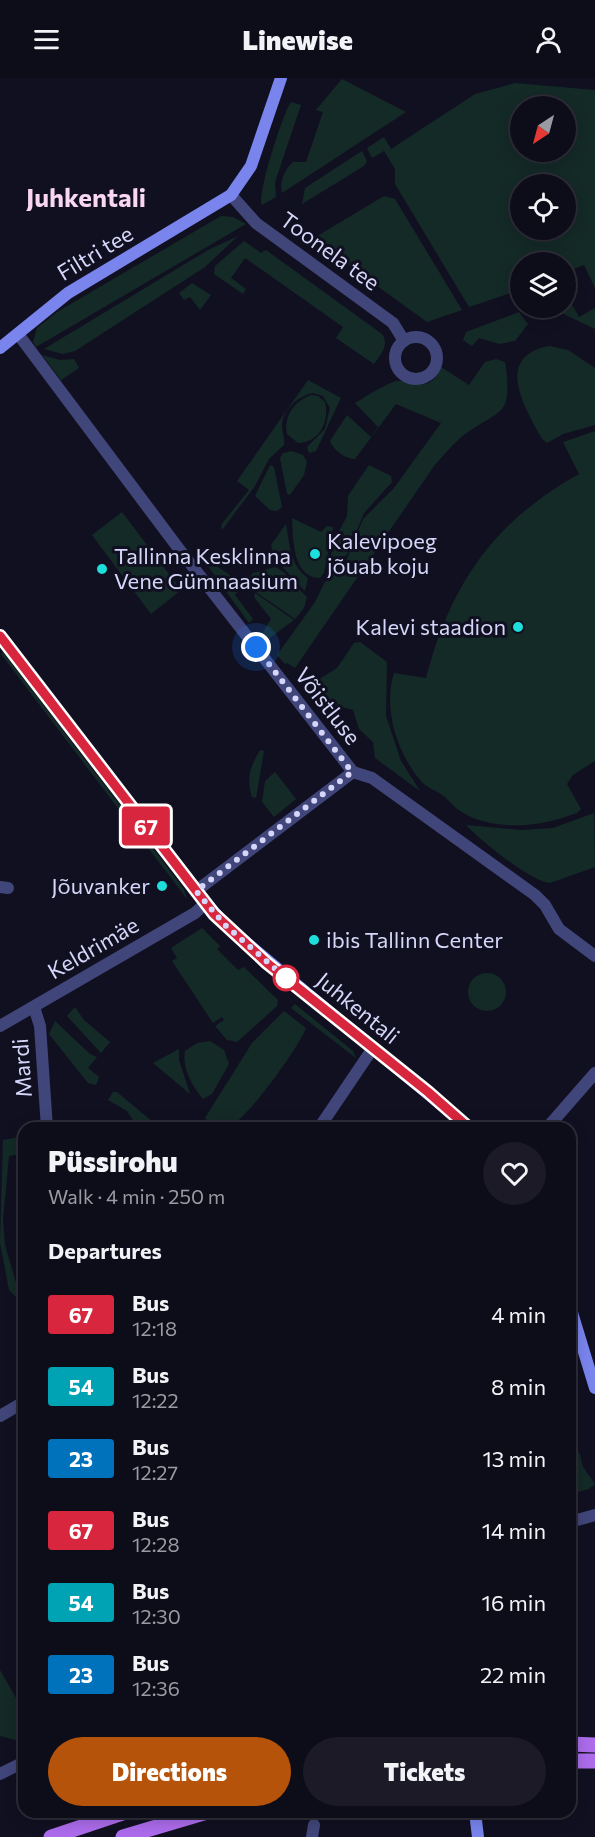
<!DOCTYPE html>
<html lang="en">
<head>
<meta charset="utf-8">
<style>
  :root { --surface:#0d0c19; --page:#1b1a26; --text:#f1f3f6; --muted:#9a9ba2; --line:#2d2c38; --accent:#b45309 }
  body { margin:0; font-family:Commissioner,sans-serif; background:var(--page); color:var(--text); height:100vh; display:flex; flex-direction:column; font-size:22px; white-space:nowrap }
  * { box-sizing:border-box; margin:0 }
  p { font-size:20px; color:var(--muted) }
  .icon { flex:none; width:33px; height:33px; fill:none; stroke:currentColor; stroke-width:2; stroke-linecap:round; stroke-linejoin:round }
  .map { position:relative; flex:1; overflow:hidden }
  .sheet { position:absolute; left:18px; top:1044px; width:558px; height:696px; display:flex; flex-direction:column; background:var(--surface); border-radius:18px; box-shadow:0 3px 15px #0003,0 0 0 2px var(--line) }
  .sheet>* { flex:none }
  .badge { padding:0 12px; border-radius:4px; font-size:21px; line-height:39px }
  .needle { width:39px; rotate:216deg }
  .fabs { position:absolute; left:510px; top:18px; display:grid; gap:12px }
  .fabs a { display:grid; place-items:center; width:66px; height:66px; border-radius:50%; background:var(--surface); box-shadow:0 3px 15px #0003,0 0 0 2px var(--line); font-size:30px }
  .you { position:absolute; width:30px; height:30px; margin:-15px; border:4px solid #fff; border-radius:50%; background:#1a73e8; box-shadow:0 0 0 9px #1a73e833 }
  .map>.badge { position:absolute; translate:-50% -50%; box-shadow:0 0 0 3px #fff }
  h2 { padding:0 30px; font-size:22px; line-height:54px }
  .round { display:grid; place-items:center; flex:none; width:63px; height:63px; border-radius:32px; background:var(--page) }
  .summary { display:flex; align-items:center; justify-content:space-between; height:102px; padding:0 30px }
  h1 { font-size:28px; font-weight:800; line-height:45px }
  .primary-button { display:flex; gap:12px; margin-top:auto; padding:12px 30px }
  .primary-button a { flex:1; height:69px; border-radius:36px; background:var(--accent); color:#fff; font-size:24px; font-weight:800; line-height:69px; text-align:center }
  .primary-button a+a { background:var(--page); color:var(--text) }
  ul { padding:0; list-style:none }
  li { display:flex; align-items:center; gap:18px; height:72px; padding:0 30px }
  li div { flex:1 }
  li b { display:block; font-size:22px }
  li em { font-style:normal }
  li .badge { min-width:66px; font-weight:700; text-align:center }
  header { display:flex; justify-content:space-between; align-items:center; height:78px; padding:0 30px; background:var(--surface); font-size:27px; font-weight:800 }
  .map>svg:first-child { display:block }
  .green { fill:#142a27; fill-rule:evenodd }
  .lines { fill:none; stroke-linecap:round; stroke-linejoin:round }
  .street { stroke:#41467a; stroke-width:12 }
  .secondary { stroke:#7984ed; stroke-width:12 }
  .primary { stroke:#ac6beb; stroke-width:15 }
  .line-casing { stroke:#fff; stroke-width:14 }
  .line { stroke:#d7263d; stroke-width:9 }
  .walk { stroke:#d6d6fa; stroke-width:6; stroke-dasharray:0 10.8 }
  .poi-dot { fill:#1ddeda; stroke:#111021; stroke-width:2 }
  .stop-dot { fill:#fff; stroke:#d7263d; stroke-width:3 }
  .labels { text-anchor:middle; stroke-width:6; stroke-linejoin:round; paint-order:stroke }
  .street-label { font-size:22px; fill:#d6d6fa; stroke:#111021 }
  .poi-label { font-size:22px; fill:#d6d6fa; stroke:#111021; text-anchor:start }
  .quarter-label { font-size:26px; font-weight:bold; fill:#fad7f1; stroke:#111021 }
</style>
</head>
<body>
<header><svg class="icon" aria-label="menu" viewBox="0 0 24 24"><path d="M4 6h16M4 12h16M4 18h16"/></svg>Linewise<svg class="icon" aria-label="person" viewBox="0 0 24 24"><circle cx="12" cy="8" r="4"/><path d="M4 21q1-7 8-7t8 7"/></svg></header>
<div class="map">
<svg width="595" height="1759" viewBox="0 0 595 1759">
  <rect width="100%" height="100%" fill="#111021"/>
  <g class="green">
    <path d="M342,1L406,34L282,115C279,104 285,91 293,84H306L323,34L316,32Z"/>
    <path d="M515,5L595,12V210L584,187L566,194V184H520V212L469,229L395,106V91L384,73L372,80L367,70L384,59L391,71L475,16ZM566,28V74H520V28ZM566,106V152H520V106Z"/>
    <path d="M291,24L301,27L275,104L276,119L262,127C257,116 283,35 291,24Z"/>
    <polygon points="362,73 367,83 364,88 302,126 305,110"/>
    <polygon points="384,118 395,121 462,232 427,244 301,153 301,151 314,160"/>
    <polygon points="221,138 233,139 246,146 36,269 33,264 37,250 57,234"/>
    <polygon points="238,158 205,189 75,273 63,276 44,271 208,172"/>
    <path d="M244,163L261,175L266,172L382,256C390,267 380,277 374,286L336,260L343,249L245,180L231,200L246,211L243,216L214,196L215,188Z"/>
    <polygon points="192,205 211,217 200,232 190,219 184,222 179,215"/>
    <polygon points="566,221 569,221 579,239 595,230 595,251 551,230 566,230"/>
    <polygon points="519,234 528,246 515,263 499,266 479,260 472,268 463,262 466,254"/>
    <path d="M549,268L568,272L595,290V347L563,356L547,365L542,361C525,330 493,279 549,268Z"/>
    <polygon points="42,277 60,282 74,281 79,290 61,302"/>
    <path d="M496,281L505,284L506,289C511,338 503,330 468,354C454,364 445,376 434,388L295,590L287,585L285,586L277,577L315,524L325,504L346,483L363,441L394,410L441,345L396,326L355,381C346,381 333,372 330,363L347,337L371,359L378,349L355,325C367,318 380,309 393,304C409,297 427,322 441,289L469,307L485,284Z"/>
    <path d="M308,302L341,320L316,373L309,375L307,369L325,351L330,330L323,318L313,315C298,318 282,332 282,348C282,355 285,360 284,367L269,381L255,408L222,452L221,447L249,412L237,403Z"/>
    <path d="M311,317L318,318L325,324C330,343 319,365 298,365L287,356C283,338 295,323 311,317Z"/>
    <path d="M595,353V683L573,697L567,706L581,731L577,735C548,746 514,752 483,743C470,740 456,732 449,723C441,713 428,712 420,702C396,673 383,629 394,595L426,600C450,507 494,443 579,396L563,364Z"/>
    <polygon points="292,373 303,377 307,384 304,397 290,417 287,416 280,380 283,375"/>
    <polygon points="270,387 274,389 282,429 277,433 270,432 255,418"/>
    <polygon points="369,387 391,398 392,404 364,435 347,476 338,487 334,487 330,483 333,465 347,438 348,418"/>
    <polygon points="122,434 181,512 151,536 92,457"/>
    <path d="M292,440L321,454L327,448L333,449L324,495L320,500C292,500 293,459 292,440Z"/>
    <path d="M286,446C290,467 289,486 308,500L305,513L275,481L271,467Z"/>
    <polygon points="209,483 243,506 235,517 253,541 249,545 207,487"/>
    <path d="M275,489C288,494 296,510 307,519L304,530L295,541L244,506L253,495Z"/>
    <polygon points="255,515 294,542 267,562 261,557 271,541 254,519"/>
    <path d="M360,564L387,584L386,638L401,683L420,713L375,680L373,664L359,651L353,632C335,625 316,634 318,602L337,590L354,565Z"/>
    <polygon points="3,574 184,811 187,821 1,576"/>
    <path d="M260,672L264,673L256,720L252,719C246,700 250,689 260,672Z"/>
    <polygon points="275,694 296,721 274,739 262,724 265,703"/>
    <path d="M594,735L595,789L550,805C531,804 479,761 466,747L522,752L553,750Z"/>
    <polygon points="202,850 220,868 217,871 238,892 244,889 278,922 277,928 237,964 227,962 215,948 224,942 222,939 213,945 172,883 177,880 171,870"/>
    <circle cx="487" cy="914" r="19"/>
    <polygon points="295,926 353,973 356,980 291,930"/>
    <polygon points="75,929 84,942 110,964 101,975 67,938"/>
    <path d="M284,933L306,950C300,968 245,1044 228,1050C221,1052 211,1050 204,1050L209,1044L205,1040L252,965Z"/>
    <polygon points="55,943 90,976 97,979 88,990 99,999 96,1007 88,1005 49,956"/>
    <path d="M210,963L224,972L229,986L212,1016L203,1021C192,1008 182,990 185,973L197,965Z"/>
    <polygon points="179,971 179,982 190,1016 153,985"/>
    <polygon points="113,1014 117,1014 160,1050 138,1050 127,1033 108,1022"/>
    <polygon points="24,1058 24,1075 9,1078 3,1141 5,1167 22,1225 9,1212 0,1165 3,1062"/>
    <polygon points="579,1374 583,1389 595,1406 589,1411 570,1416 570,1376"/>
    <polygon points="0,1592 24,1634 24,1664 0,1658"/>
  </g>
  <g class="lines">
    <g class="street">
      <polyline points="231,117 256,145 393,245 404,263"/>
      <polyline points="18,256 179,471 353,694 372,700 535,817 545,827 559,851 595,878"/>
      <circle cx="416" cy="280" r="21"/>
      <polyline points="0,809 8,810"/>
      <polyline points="196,813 353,694"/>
      <polyline points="34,929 40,948 47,1050"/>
      <polyline points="0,948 195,835 206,825"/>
      <polyline points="319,1050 373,970"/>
      <polyline points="547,1050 595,995"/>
      <polyline points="0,1338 24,1324"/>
      <polyline points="570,1444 595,1437"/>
      <polyline points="0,1696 24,1684"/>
      <polyline points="312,1759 314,1747"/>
    </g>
    <g class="secondary">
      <polyline points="0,270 68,215 231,117 251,88 281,0"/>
      <polyline points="0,558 196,813 225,847 469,1050"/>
      <polyline points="570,1228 595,1310"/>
      <polyline points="475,1734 478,1759"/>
    </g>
    <g class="primary">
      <polyline points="570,1666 595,1667"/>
      <polyline points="570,1683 595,1683"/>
      <polyline points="51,1759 126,1734"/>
      <polyline points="123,1759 207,1734"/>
    </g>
  </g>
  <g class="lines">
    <g class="line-casing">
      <polyline id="line" points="0,558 214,836 267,885 428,1014 469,1050"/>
    </g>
    <use href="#line" class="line"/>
    <polyline class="walk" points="256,569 352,694 196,813 225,847 286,900"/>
  </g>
  <g class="poi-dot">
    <circle cx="315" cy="476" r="6"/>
    <circle cx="102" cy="491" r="6"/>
    <circle cx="518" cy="549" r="6"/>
    <circle cx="162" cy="808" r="6"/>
    <circle cx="314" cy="862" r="6"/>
  </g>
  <circle class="stop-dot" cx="286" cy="900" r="12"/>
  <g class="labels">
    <g class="street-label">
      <text transform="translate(330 173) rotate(36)" y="8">Toonela tee</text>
      <text transform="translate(95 175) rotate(-31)" y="8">Filtri tee</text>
      <text transform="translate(328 628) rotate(52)" y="8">Võistluse</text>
      <text transform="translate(93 870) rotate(-30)" y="8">Keldrimäe</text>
      <text transform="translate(358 930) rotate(39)" y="8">Juhkentali</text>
      <text transform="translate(22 990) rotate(-94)" y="8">Mardi</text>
    </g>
    <g class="poi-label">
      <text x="327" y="471">Kalevipoeg<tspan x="327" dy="25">jõuab koju</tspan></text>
      <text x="114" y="486">Tallinna Kesklinna<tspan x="114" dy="25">Vene Gümnaasium</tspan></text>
      <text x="506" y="557" text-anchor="end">Kalevi staadion</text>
      <text x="150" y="816" text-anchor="end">Jõuvanker</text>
      <text x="326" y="870">ibis Tallinn Center</text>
    </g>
    <g class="quarter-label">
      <text x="86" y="129">Juhkentali</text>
    </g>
  </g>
</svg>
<div class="fabs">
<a><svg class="needle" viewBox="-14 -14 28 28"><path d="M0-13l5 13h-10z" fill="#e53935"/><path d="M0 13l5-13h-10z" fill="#9a9ba2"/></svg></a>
<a><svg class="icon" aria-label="locate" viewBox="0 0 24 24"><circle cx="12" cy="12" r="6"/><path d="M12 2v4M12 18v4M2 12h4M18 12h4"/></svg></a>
<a><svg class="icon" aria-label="layers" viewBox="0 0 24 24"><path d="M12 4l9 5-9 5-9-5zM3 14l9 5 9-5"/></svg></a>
</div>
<div class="you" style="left:256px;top:569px"></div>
<b class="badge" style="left:146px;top:748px;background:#d7263d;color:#fff">67</b>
<section class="sheet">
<div class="summary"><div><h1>Püssirohu</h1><p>Walk · 4 min · 250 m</p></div><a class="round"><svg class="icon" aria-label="heart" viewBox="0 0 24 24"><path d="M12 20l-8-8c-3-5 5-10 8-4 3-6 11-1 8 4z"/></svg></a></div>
<h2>Departures</h2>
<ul>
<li><span class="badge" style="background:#d7263d;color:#fff">67</span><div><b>Bus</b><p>12:18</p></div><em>4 min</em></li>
<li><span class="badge" style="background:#00a3b4;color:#fff">54</span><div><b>Bus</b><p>12:22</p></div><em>8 min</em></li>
<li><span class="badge" style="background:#0072bc;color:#fff">23</span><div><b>Bus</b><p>12:27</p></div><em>13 min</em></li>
<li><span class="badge" style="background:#d7263d;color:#fff">67</span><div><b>Bus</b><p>12:28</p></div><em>14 min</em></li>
<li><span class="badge" style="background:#00a3b4;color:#fff">54</span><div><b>Bus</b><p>12:30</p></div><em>16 min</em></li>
<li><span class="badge" style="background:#0072bc;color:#fff">23</span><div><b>Bus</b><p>12:36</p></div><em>22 min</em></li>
</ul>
<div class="primary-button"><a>Directions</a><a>Tickets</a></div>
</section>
</div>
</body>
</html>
